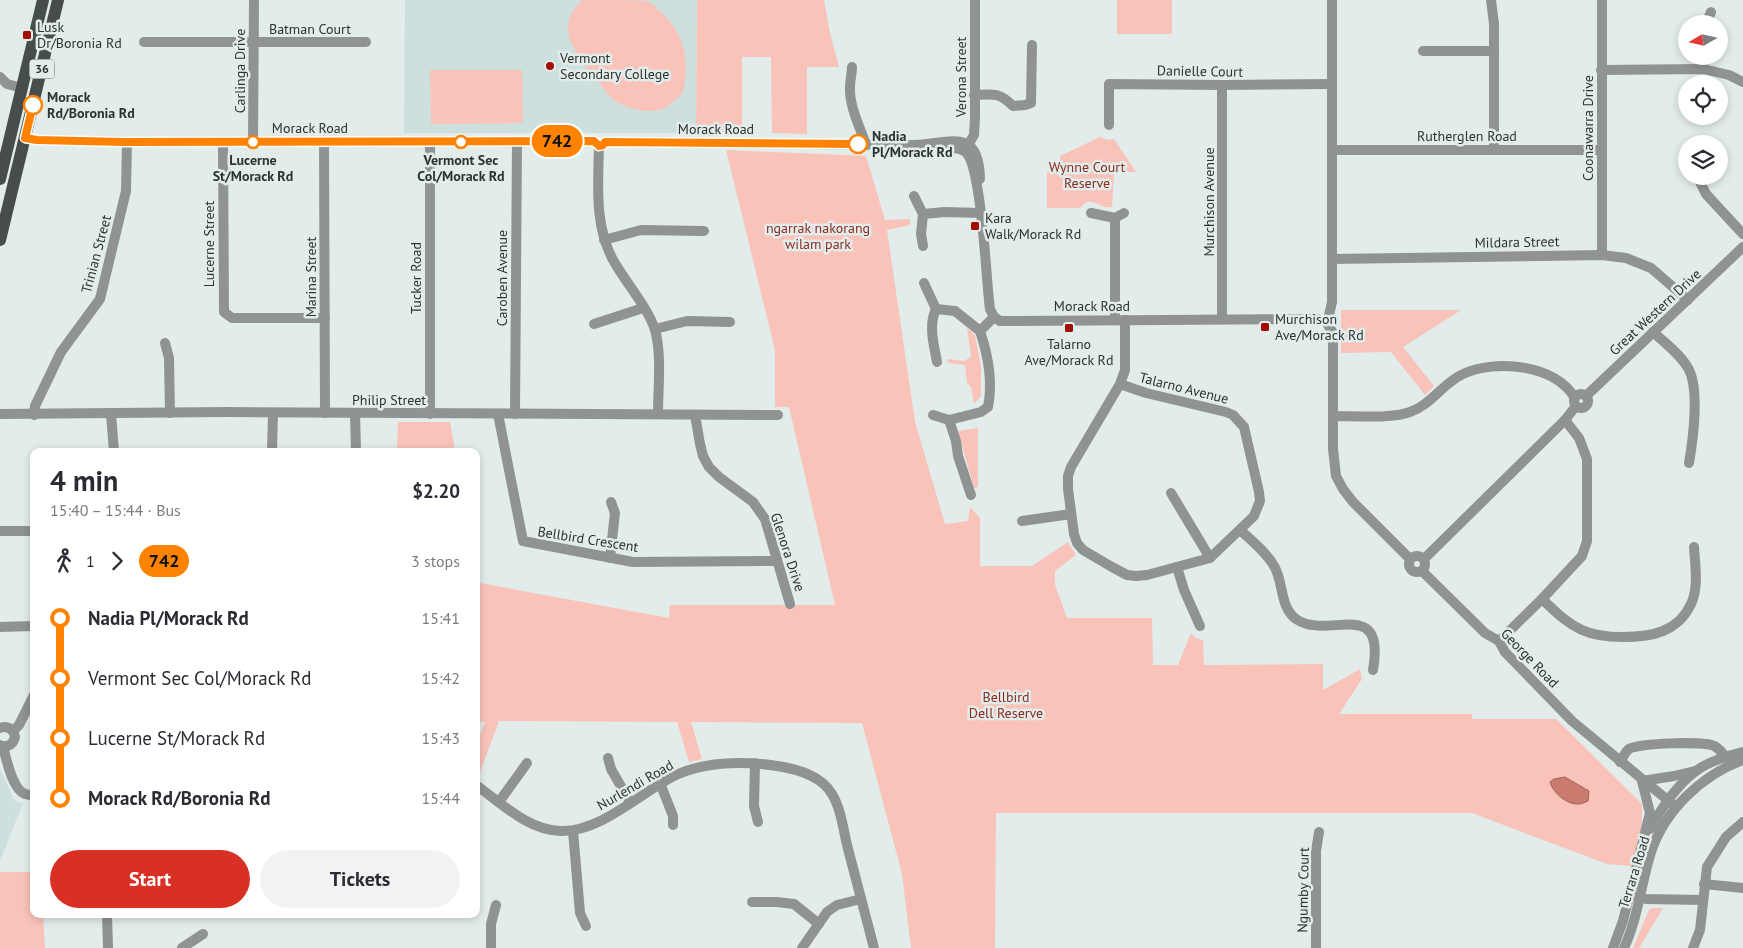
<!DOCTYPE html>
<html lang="en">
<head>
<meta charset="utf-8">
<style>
  :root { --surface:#fff; --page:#f2f2f3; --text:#2b2b33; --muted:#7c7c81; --accent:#d93025 }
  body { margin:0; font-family:"PT Sans",sans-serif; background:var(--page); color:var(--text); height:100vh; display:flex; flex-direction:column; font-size:19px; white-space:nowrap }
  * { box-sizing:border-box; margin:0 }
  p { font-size:16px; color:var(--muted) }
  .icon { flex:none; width:28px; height:28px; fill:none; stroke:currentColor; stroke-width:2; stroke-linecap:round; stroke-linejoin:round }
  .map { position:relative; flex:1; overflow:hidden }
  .panel { position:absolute; left:30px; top:448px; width:450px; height:470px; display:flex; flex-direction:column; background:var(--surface); border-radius:10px; box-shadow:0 2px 8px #0003 }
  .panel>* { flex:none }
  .badge { padding:0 10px; border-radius:16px; font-size:18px; line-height:32px }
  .needle { width:32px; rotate:261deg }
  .buttons { position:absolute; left:1678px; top:15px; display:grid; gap:10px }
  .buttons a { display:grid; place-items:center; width:50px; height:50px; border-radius:50%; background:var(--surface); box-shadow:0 2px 8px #0003; font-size:25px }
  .map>.badge { position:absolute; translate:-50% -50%; box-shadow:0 0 0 2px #fff }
  .legs { display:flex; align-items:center; gap:8px; height:55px; padding:0 20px; font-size:16px }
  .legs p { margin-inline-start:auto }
  .summary { display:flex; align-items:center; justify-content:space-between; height:85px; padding:0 20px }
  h1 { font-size:28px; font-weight:700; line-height:38px }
  .cta { display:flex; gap:10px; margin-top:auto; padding:10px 20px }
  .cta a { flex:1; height:58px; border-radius:30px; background:var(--accent); color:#fff; font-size:20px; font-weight:700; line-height:58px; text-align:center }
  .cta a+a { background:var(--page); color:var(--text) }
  ul { padding:0 20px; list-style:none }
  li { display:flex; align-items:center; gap:18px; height:60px; font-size:19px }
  li i { display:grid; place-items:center; width:8px; height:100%; margin:0 6px; background:currentColor }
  li i::after { content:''; width:12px; height:12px; margin:-6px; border:4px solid; border-radius:50%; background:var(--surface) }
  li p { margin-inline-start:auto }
  li:first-child i { background:linear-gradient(#0000 50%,currentColor 0) }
  li:last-child i { background:linear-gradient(currentColor 50%,#0000 0) }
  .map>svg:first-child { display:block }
  .built { fill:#cde0de }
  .green { fill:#f9c3b9 }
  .water { fill:#ca7b6e; stroke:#9c655c }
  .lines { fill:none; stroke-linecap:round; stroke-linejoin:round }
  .minor { stroke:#8f9393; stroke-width:10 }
  .major { stroke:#474d4d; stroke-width:12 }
  .line-1-casing { stroke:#fff; stroke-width:11 }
  .line-1 { stroke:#ff8200; stroke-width:8 }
  .poi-dot { fill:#a30e03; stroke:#e2eceb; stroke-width:2 }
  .stop-1-dot { fill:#fff; stroke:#ff8200; stroke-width:2.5 }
  .labels { text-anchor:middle; stroke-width:5; stroke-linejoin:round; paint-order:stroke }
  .shield { fill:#e2eceb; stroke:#656a6a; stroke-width:1 }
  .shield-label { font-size:12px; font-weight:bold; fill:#2f3232 }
  .poi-label { font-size:14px; fill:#2f3232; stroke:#e2eceb; text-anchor:start }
  .street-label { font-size:14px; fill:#2f3232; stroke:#e2eceb }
  .stop-label { font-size:14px; font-weight:bold; fill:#2f3232; stroke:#e2eceb; text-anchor:start }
  .park-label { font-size:14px; fill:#8b2c21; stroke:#e2eceb }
</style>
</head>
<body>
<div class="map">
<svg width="1743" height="948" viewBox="0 0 1743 948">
  <rect width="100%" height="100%" fill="#e2eceb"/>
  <g class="built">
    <polygon points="405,0 697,0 696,133 404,133"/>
    <polygon points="0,769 15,801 23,803 0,861"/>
  </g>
  <g class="green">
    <path d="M582,0C595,0 638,0 647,1C653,3 657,9 662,13C680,30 689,53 685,78C685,84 684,92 680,96C676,100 669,105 665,108C651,115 625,109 614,100C606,93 600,84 594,77C582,63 568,45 568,26C569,16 575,7 582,0Z"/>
    <polygon points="697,0 824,0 830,33 839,67 807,67 807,134 772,133 771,57 742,57 742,133 696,133"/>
    <rect x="1117" y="0" width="55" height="34"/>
    <polygon points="430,70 522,70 523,123 431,124"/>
    <path d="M1100,137L1108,140L1114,139L1136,172H1114L1112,207C1098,210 1093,193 1080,208H1047V172H1060V156Z"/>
    <polygon points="726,150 866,156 885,220 910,219 910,225 887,230 915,422 945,524 968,521 970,507 980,518 980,566 1032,566 1068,542 1076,555 1055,571 1055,585 1067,618 1152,618 1153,665 1178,665 1191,633 1195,638 1203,640 1204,665 1323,664 1323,690 1360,669 1362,679 1339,714 1472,714 1472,719 1556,719 1642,804 1642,836 1632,866 1607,864 1472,813 996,813 995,948 911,948 902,874 862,723 691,722 702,759 689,762 677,722 499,721 479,775 476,773 476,746 485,722 476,721 476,566 480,583 669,618 670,605 835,605 789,407 775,407 775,350"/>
    <polygon points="1341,310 1461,310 1403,347 1434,386 1425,395 1391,352 1341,353"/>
    <polygon points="967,328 975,335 981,367 981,396 974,404 971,387 967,383 965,365 948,363 947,359 964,361 971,357"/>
    <polygon points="398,422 450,422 455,451 397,451"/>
    <polygon points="978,428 978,487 974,488 958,431"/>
    <polygon points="0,872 34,872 34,914 43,914 45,948 0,948"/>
    <polygon points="1652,908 1663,908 1639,948 1633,948 1649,910"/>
  </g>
  <path class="water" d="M1565,777L1589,791L1588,801C1585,802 1582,804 1579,804C1567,805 1553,793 1550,782L1554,779Z"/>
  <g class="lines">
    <g class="minor">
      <polyline points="1491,0 1494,24 1494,149"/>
      <polyline points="1706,24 1711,12"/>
      <polyline points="144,42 366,42"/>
      <polyline points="1423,51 1494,51"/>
      <path d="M852,67C852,74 850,80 850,87C849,106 860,127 866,145"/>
      <polyline points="1703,69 1704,56"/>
      <polyline points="1601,70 1703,69 1729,75 1743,82"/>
      <polyline points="0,77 7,84 22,88"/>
      <polyline points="1222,85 1222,319"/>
      <path d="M974,95C993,94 999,92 1013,106L1025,105L1031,103L1032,45"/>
      <polyline points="1109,125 1109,84 1222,85 1332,84"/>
      <polyline points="25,138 37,140 127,142 594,141"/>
      <polyline points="223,142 224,312 232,318 325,318"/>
      <polyline points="253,142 254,0"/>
      <polyline points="324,142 325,413"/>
      <path d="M605,142L914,145C949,144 979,126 980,179"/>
      <path d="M918,145C924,146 930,147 937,148C945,149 956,146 964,151C982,161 986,283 990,309L994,317L1000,321L1318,319"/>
      <path d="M599,146C598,186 594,230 616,265C628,285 648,308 655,330C662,355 658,388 658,414"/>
      <polyline points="965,150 974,135 975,117 975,0"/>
      <polyline points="1332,150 1602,150"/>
      <polyline points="1698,178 1706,194 1743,234"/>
      <polyline points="914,196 923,214 921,234 923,246"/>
      <polyline points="1091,213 1115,218 1115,320"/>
      <polyline points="923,214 945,212 981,213"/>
      <polyline points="1115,218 1124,213"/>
      <polyline points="604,240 641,230 704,231"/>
      <polyline points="1602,255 1602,0"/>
      <polyline points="1332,259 1602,255 1626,258 1651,268 1688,300"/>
      <polyline points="924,283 936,309"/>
      <polyline points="1329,315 1332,302 1332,0"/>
      <polyline points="594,324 643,308"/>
      <polyline points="1328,325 1333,333 1333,449 1336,476 1343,489 1353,502 1410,559"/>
      <polyline points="655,329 687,321 730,322"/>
      <path d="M1653,332C1665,343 1680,354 1688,368C1700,388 1693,440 1689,463"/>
      <polyline points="165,343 169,358 170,413"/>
      <path d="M937,362C934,345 928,325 936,309L955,311L980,331"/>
      <polyline points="1120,384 1146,393 1226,412 1233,415 1244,427 1259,492 1260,501 1254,516 1210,558 1147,575 1136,576 1127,575 1112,567 1083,550 1077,543 1074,534 1068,489 1068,476 1071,467 1120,384 1125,370 1125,320"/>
      <circle cx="1581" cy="401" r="7"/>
      <polyline points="1586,396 1743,247"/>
      <polyline points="355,413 356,451"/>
      <polyline points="0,414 227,412 778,415"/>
      <polyline points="111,414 114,451"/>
      <polyline points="430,414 430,142"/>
      <polyline points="498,414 523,541 633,562 777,561"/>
      <polyline points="515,414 517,142"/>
      <polyline points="34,415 35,406 61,352 100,299 126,191 127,142"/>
      <polyline points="695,415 700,444 703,456 709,467 719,477 753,502 765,519 790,604"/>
      <polyline points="933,415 949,420"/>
      <path d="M1334,416C1355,416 1391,419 1410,412C1431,405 1443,383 1463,374C1496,359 1554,364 1575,398"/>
      <polyline points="272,451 273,414"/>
      <polyline points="1171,493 1210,558"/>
      <path d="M971,495L958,456L956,441L949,420L981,412L988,407C993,382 988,355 980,331L994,317"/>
      <polyline points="1022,521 1071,514"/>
      <path d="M1240,530C1252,541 1266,552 1274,566C1284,582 1279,606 1296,619C1327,641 1386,595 1373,670"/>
      <polyline points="0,531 34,531"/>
      <circle cx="1417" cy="564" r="8"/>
      <polyline points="610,558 615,513 611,502"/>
      <polyline points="1424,559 1565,420 1576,406"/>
      <polyline points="1177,567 1184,590 1200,626"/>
      <polyline points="1422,571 1485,633 1499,641 1505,652 1572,721 1676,807"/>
      <path d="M1542,599C1555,611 1566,623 1582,630C1595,636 1609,637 1623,637C1652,637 1678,632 1691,604C1699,588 1695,564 1694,547"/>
      <polyline points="0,627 34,626"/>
      <polyline points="1499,641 1542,599 1582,556 1587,541 1587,459 1579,438 1565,420"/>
      <path d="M0,728C7,725 14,729 15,737C13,745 7,748 0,745"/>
      <polyline points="13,731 19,725 34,695"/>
      <path d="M3,746C6,758 12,789 25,794C28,795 31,795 34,795"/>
      <polyline points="608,758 611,769 630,802"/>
      <path d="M1620,762C1622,759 1625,752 1629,749C1637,743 1705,741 1714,746C1719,748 1722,753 1726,757"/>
      <polyline points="755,763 754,806 758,822"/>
      <polyline points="1642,781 1674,776 1695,771"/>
      <polyline points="660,783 673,816 673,825"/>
      <path d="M476,785C501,803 529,831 561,831C601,832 641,792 676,775C707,761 744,761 777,766C797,769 821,775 832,794C841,809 843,828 847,845C856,879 865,914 874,948"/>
      <polyline points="499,802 527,763"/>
      <path d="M1650,829C1661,809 1678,784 1696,771C1709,761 1728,756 1743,752"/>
      <polyline points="573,831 580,913 586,926"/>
      <polyline points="1704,884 1743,888"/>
      <polyline points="1634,896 1646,899 1703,900"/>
      <polyline points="752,902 777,902 794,904 819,924"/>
      <polyline points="107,914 108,948"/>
      <polyline points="182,948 203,934"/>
      <polyline points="491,948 491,924 496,905"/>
      <polyline points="802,948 827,912 837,905 861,899"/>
      <polyline points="1316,948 1316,851 1319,832"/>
      <polyline points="1613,948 1623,921 1650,813 1642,781"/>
      <path d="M1624,948C1638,918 1641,884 1651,852C1665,810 1702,775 1743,760"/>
      <polyline points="1693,948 1700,930 1707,867 1726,837 1743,822"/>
    </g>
    <g class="major">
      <polyline points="0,179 43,0"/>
      <polyline points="0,240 58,0"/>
    </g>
  </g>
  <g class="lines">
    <g class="line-1-casing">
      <polyline id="line-1" points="33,105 25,138 37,140 123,142 594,141 599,146 603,145 605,142 858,144"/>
    </g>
    <use href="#line-1" class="line-1"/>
  </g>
  <g class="poi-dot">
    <rect x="22" y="30" width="10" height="10" rx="2.5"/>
    <circle cx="550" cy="66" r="5"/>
    <rect x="970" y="221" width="10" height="10" rx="2.5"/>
    <rect x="1260" y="322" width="10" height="10" rx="2.5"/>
    <rect x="1064" y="323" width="10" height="10" rx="2.5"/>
  </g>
  <g class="stop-1-dot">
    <circle cx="33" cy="105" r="9"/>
    <circle cx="253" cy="142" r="6"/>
    <circle cx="461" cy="142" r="6"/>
    <circle cx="858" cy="144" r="9"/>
  </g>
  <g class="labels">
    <rect class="shield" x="29.5" y="59.5" width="25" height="19" rx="4"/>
    <g class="shield-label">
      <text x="42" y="73">36</text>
    </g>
    <g class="poi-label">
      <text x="37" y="32">Lusk<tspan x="37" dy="16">Dr/Boronia Rd</tspan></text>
      <text x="560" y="63">Vermont<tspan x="560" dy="16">Secondary College</tspan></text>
      <text x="985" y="223">Kara<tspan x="985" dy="16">Walk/Morack Rd</tspan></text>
      <text x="1275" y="324">Murchison<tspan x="1275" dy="16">Ave/Morack Rd</tspan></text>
      <text x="1069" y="349" text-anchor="middle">Talarno<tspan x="1069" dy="16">Ave/Morack Rd</tspan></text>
    </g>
    <g class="street-label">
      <text x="310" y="34">Batman Court</text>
      <text transform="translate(240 71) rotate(-90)" y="5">Carlinga Drive</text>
      <text transform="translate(1200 71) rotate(1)" y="5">Danielle Court</text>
      <text transform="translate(961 77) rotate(-90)" y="5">Verona Street</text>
      <text x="310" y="133">Morack Road</text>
      <text transform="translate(1588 128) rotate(-90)" y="5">Coonawarra Drive</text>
      <text x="716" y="134">Morack Road</text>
      <text x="1467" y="141">Rutherglen Road</text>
      <text transform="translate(1209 202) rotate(-90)" y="5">Murchison Avenue</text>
      <text transform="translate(1517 242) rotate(-1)" y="5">Mildara Street</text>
      <text transform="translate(209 244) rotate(-90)" y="5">Lucerne Street</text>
      <text transform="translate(96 254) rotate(-75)" y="5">Trinian Street</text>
      <text transform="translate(311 277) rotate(-90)" y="5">Marina Street</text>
      <text transform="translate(416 278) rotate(-90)" y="5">Tucker Road</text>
      <text transform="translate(502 278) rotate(-90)" y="5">Caroben Avenue</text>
      <text x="1092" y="311">Morack Road</text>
      <text transform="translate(1655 312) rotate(-43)" y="5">Great Western Drive</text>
      <text transform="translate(1184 388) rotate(14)" y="5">Talarno Avenue</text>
      <text x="389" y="405">Philip Street</text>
      <text transform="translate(588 539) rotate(9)" y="5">Bellbird Crescent</text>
      <text transform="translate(788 552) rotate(72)" y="5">Glenora Drive</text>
      <text transform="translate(1530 658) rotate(46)" y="5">George Road</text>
      <text transform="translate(635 785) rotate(-30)" y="5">Nurlendi Road</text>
      <text transform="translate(1634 872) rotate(-73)" y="5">Terrara Road</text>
      <text transform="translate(1303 890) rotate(-89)" y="5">Ngumby Court</text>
    </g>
    <g class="stop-label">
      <text x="47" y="102">Morack<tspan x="47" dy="16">Rd/Boronia Rd</tspan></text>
      <text x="872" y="141">Nadia<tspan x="872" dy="16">Pl/Morack Rd</tspan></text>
      <text x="253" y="165" text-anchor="middle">Lucerne<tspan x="253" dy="16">St/Morack Rd</tspan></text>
      <text x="461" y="165" text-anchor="middle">Vermont Sec<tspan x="461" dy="16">Col/Morack Rd</tspan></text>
    </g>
    <g class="park-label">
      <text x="1087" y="172">Wynne Court<tspan x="1087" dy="16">Reserve</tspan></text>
      <text x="818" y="233">ngarrak nakorang<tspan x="818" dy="16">wilam park</tspan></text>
      <text x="1006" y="702">Bellbird<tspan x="1006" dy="16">Dell Reserve</tspan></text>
    </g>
  </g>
</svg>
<div class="buttons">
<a><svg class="needle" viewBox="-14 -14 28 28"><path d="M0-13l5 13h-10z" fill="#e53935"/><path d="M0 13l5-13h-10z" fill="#7c7c81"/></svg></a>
<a><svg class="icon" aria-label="locate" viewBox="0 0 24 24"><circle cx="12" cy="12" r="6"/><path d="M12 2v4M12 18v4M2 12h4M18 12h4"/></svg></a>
<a><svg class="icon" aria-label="layers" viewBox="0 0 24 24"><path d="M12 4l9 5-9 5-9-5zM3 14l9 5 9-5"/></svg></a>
</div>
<b class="badge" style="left:557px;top:141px;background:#ff8200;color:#111">742</b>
<section class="panel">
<div class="summary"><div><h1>4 min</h1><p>15:40 – 15:44 · Bus</p></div><b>$2.20</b></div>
<div class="legs"><svg class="icon" aria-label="walk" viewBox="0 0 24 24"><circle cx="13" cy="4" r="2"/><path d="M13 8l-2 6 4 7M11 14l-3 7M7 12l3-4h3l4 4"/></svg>1<svg class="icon" aria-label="forward" viewBox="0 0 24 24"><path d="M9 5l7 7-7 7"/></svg><b class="badge" style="background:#ff8200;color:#111">742</b><p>3 stops</p></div>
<ul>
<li><i style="color:#ff8200"></i><b>Nadia Pl/Morack Rd</b><p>15:41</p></li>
<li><i style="color:#ff8200"></i><span>Vermont Sec Col/Morack Rd</span><p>15:42</p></li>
<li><i style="color:#ff8200"></i><span>Lucerne St/Morack Rd</span><p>15:43</p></li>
<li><i style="color:#ff8200"></i><b>Morack Rd/Boronia Rd</b><p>15:44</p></li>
</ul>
<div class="cta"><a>Start</a><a>Tickets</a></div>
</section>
</div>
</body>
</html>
